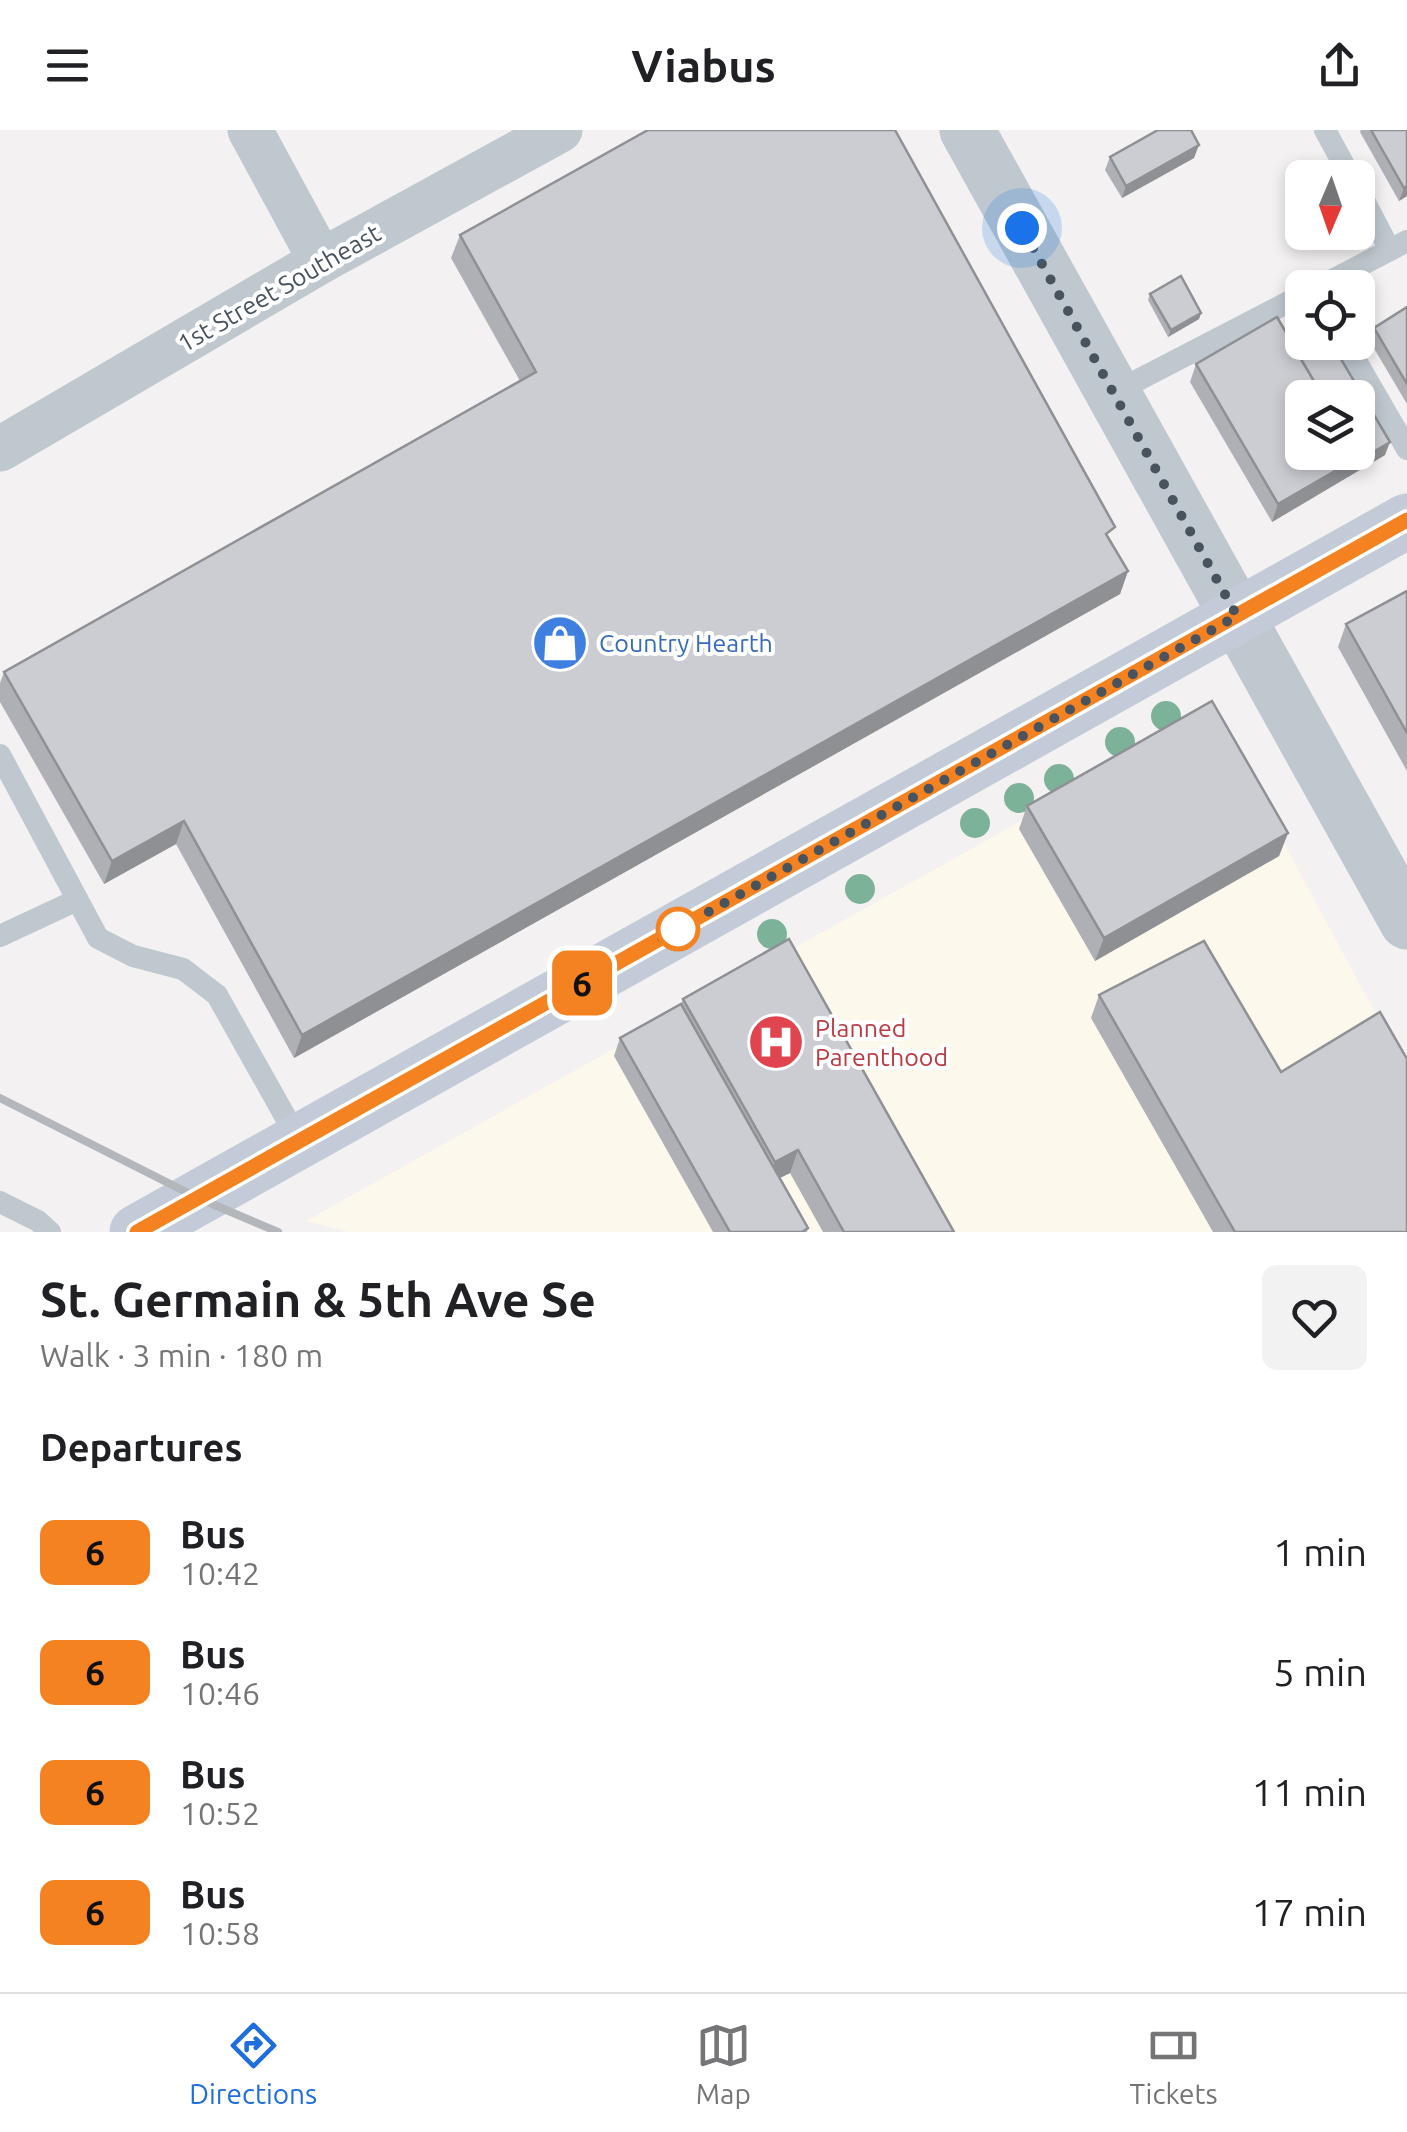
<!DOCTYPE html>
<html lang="en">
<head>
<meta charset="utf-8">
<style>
  :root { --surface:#fff; --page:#f2f2f2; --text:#202124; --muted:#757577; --line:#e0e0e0; --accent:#1f6edf }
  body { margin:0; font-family:Ubuntu,sans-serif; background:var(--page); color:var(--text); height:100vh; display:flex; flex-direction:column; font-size:38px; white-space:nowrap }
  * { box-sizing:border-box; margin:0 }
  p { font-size:32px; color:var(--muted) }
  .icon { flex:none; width:55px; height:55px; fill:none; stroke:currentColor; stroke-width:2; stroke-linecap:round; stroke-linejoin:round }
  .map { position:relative; height:1102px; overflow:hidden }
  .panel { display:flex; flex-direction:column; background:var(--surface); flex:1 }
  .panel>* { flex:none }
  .badge { padding:0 20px; border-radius:15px; font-size:35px; line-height:65px }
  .needle { width:65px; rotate:182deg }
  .tools { position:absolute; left:1285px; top:30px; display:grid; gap:20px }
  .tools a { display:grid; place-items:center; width:90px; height:90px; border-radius:15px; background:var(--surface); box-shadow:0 5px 15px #0003; font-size:50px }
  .you { position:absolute; width:50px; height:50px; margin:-25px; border:8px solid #fff; border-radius:50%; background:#1a73e8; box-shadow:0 0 0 15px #1a73e833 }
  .map>.badge { position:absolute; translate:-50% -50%; box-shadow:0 0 0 5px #fff }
  h2 { padding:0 40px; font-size:38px; line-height:90px }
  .round { display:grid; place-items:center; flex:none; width:105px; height:105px; border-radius:15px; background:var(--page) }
  .overview { display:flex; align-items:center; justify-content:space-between; height:170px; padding:0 40px }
  h1 { font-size:48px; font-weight:700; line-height:75px }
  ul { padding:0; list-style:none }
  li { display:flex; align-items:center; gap:30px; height:120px; padding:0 40px }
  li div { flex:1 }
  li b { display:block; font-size:38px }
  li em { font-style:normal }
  li .badge { min-width:110px; font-weight:700; text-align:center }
  header { display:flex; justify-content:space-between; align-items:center; height:130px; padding:0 40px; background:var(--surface); font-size:45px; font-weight:700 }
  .menu { display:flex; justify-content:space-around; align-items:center; height:140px; border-top:2px solid var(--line); background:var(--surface); font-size:28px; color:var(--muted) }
  .menu a { display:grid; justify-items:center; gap:5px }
  .menu .selected { color:var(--accent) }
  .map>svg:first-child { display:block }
  .commercial { fill:#fcf8ec }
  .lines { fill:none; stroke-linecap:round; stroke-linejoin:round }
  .service { stroke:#bfc8cf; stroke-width:22 }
  .minor { stroke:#bfc8cf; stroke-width:45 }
  .tertiary { stroke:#bfc8cf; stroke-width:55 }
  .secondary { stroke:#c2cbd7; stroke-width:55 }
  .rail { stroke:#b3b6bb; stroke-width:8 }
  .tree { fill:#7cb298 }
  .wall { fill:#afb0b5 }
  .shaded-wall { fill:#8e9094 }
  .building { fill:#cbcdd3; stroke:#8e9094; stroke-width:2.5 }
  .line-casing { stroke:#fff; stroke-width:22 }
  .line { stroke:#f58220; stroke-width:15 }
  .walk { stroke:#49535e; stroke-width:10; stroke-dasharray:0 18 }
  .stop-dot { fill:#fff; stroke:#f58220; stroke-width:5 }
  .labels { text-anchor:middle; stroke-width:8; stroke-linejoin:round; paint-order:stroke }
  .street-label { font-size:25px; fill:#49535e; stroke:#fff }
  .shop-label { font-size:25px; fill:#366cbe; stroke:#fff; text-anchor:start }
  .health-label { font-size:25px; fill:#be3a42; stroke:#fff; text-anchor:start }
</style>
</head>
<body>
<header><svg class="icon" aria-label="menu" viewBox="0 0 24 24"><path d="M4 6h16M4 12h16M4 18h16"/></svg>Viabus<svg class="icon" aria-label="share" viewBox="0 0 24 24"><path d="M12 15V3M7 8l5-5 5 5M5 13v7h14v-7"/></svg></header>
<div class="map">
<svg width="1407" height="1102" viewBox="0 0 1407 1102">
  <rect width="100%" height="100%" fill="#f3f1f1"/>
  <polygon class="commercial" points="1214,583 1407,942 1407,1102 349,1102 306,1091"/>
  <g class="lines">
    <g class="service">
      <polyline points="1325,0 1351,48"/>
      <polyline points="1358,59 1390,120 1407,111"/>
      <polyline points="1317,158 1390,120"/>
      <polyline points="1345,212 1407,319"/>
      <polyline points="1115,262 1302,165"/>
      <polyline points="0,625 98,808 133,826 183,839 217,865 299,1011"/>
      <polyline points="0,806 77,770"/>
      <polyline points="0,1072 38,1091 50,1102"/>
    </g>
    <g class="minor">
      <polyline points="250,0 321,131"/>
      <polyline points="0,319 321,131 560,0"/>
    </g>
    <polyline class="tertiary" points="967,0 1407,792"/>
    <polyline class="secondary" points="137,1102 1407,391"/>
    <polyline class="rail" points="0,968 198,1068 278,1102"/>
  </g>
  <g class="tree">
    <circle cx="1166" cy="586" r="15"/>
    <circle cx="1120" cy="612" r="15"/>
    <circle cx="1059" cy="649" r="15"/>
    <circle cx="1019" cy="668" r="15"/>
    <circle cx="975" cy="693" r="15"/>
    <circle cx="860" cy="759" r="15"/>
    <circle cx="772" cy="804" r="15"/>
  </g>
  <g class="wall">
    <polygon points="1361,0 1407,0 1407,66 1399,71 1360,2"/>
    <polygon points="1110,27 1194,28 1122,68 1105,40"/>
    <polygon points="460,105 1110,410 1128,441 1120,464 294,928 176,714 104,754 0,572 0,553 4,542 520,251 451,128"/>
    <polygon points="1150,164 1201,183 1199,189 1168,207 1148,170"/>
    <polygon points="1407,177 1407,274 1369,210 1374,198"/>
    <polygon points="1292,214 1385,325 1272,392 1190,252 1196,234"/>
    <polygon points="1407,461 1407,641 1338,517 1346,494"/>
    <polygon points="1027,676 1288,703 1279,726 1095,831 1019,699"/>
    <polygon points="1099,865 1281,942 1407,1102 1213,1102 1091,888"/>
    <polygon points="683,869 954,1102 823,1102 790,1043 779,1048 808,1098 807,1102 713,1102 614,926 620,908 681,874"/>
  </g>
  <g class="shaded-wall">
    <polygon points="1199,15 1194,28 1122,68 1126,56"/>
    <polygon points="1407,56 1407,66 1399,71 1404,58"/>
    <polygon points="1201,183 1199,189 1168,207 1171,200"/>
    <polygon points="1390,312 1385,325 1272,392 1278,374 1359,327"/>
    <polygon points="1128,441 1120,464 294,928 302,905"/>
    <polygon points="184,691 176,714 104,754 112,731"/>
    <polygon points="1288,703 1279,726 1095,831 1104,808"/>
    <polygon points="798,1020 790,1043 766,1055 775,1032"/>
  </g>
  <g class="building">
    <polygon points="648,0 895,0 1115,397 1106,404 1128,441 302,905 184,691 112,731 4,542 536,242 460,105"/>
    <polygon points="1158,0 1191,0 1199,15 1126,56 1110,27"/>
    <polygon points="1371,0 1407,0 1407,56 1404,58"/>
    <polygon points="1181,146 1201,183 1171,200 1150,164"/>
    <polygon points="1407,177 1407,254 1374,198"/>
    <polygon points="1277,187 1324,268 1302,268 1302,322 1356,322 1359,327 1278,374 1196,234"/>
    <polygon points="1302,208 1302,212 1331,212 1390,312 1357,332 1359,327 1356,322 1358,322 1358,268 1324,268 1292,214"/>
    <polygon points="1407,461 1407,603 1346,494"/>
    <polygon points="1212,571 1288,703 1104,808 1027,676"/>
    <polygon points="789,809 954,1102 844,1102 798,1020 775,1032 683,869"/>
    <polygon points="1204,811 1281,942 1380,882 1407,929 1407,1102 1235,1102 1099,865"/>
    <polygon points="681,874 808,1098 802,1102 730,1102 620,908"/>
  </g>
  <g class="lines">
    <g class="line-casing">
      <polyline id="line" points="137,1102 1407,390"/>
    </g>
    <use href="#line" class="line"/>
    <polyline class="walk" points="678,799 662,808 1237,486 1022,98"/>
  </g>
  <defs>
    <g id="shop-disc" transform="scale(2.875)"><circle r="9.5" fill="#3f7fe0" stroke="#fff"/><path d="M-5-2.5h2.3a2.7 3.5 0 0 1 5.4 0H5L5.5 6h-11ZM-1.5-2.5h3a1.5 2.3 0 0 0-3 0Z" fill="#fff"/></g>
    <g id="hospital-disc" transform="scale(2.875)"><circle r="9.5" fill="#e0444e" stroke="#fff"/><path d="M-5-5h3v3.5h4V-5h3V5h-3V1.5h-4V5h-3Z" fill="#fff"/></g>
  </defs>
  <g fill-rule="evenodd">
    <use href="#shop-disc" x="560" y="513"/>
    <use href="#hospital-disc" x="776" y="912"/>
  </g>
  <circle class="stop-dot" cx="678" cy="799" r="20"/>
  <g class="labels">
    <g class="street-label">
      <text transform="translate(279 158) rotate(-30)" y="9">1st Street Southeast</text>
    </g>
    <g class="shop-label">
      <text x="599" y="522">Country Hearth</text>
    </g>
    <g class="health-label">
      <text x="815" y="907">Planned<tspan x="815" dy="29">Parenthood</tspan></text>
    </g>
  </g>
</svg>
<div class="tools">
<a><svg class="needle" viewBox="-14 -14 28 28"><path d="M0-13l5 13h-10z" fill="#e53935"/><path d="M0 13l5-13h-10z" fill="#757577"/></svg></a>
<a><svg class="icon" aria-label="locate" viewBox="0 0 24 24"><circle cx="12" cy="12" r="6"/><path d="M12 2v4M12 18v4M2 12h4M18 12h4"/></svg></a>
<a><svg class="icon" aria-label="layers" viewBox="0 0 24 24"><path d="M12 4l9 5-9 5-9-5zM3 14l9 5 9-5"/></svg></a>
</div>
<div class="you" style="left:1022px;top:98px"></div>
<b class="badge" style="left:582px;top:853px;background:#f58220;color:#111">6</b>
</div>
<section class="panel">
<div class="overview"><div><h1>St. Germain &amp; 5th Ave Se</h1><p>Walk · 3 min · 180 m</p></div><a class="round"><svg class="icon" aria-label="heart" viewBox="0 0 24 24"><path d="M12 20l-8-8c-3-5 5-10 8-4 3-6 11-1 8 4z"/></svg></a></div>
<h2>Departures</h2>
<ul>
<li><span class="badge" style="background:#f58220;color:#111">6</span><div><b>Bus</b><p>10:42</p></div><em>1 min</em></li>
<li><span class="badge" style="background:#f58220;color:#111">6</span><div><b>Bus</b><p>10:46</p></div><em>5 min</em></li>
<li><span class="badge" style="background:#f58220;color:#111">6</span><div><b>Bus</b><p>10:52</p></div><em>11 min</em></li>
<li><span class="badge" style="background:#f58220;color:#111">6</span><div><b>Bus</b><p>10:58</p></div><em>17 min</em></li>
</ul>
</section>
<nav class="menu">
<a class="selected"><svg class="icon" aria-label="directions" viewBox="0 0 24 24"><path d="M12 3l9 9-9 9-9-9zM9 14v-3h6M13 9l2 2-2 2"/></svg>Directions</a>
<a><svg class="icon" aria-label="map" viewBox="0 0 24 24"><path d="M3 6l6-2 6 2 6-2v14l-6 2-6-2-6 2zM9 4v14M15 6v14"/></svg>Map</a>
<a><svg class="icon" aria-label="tickets" viewBox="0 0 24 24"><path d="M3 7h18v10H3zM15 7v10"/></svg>Tickets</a>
</nav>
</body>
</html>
